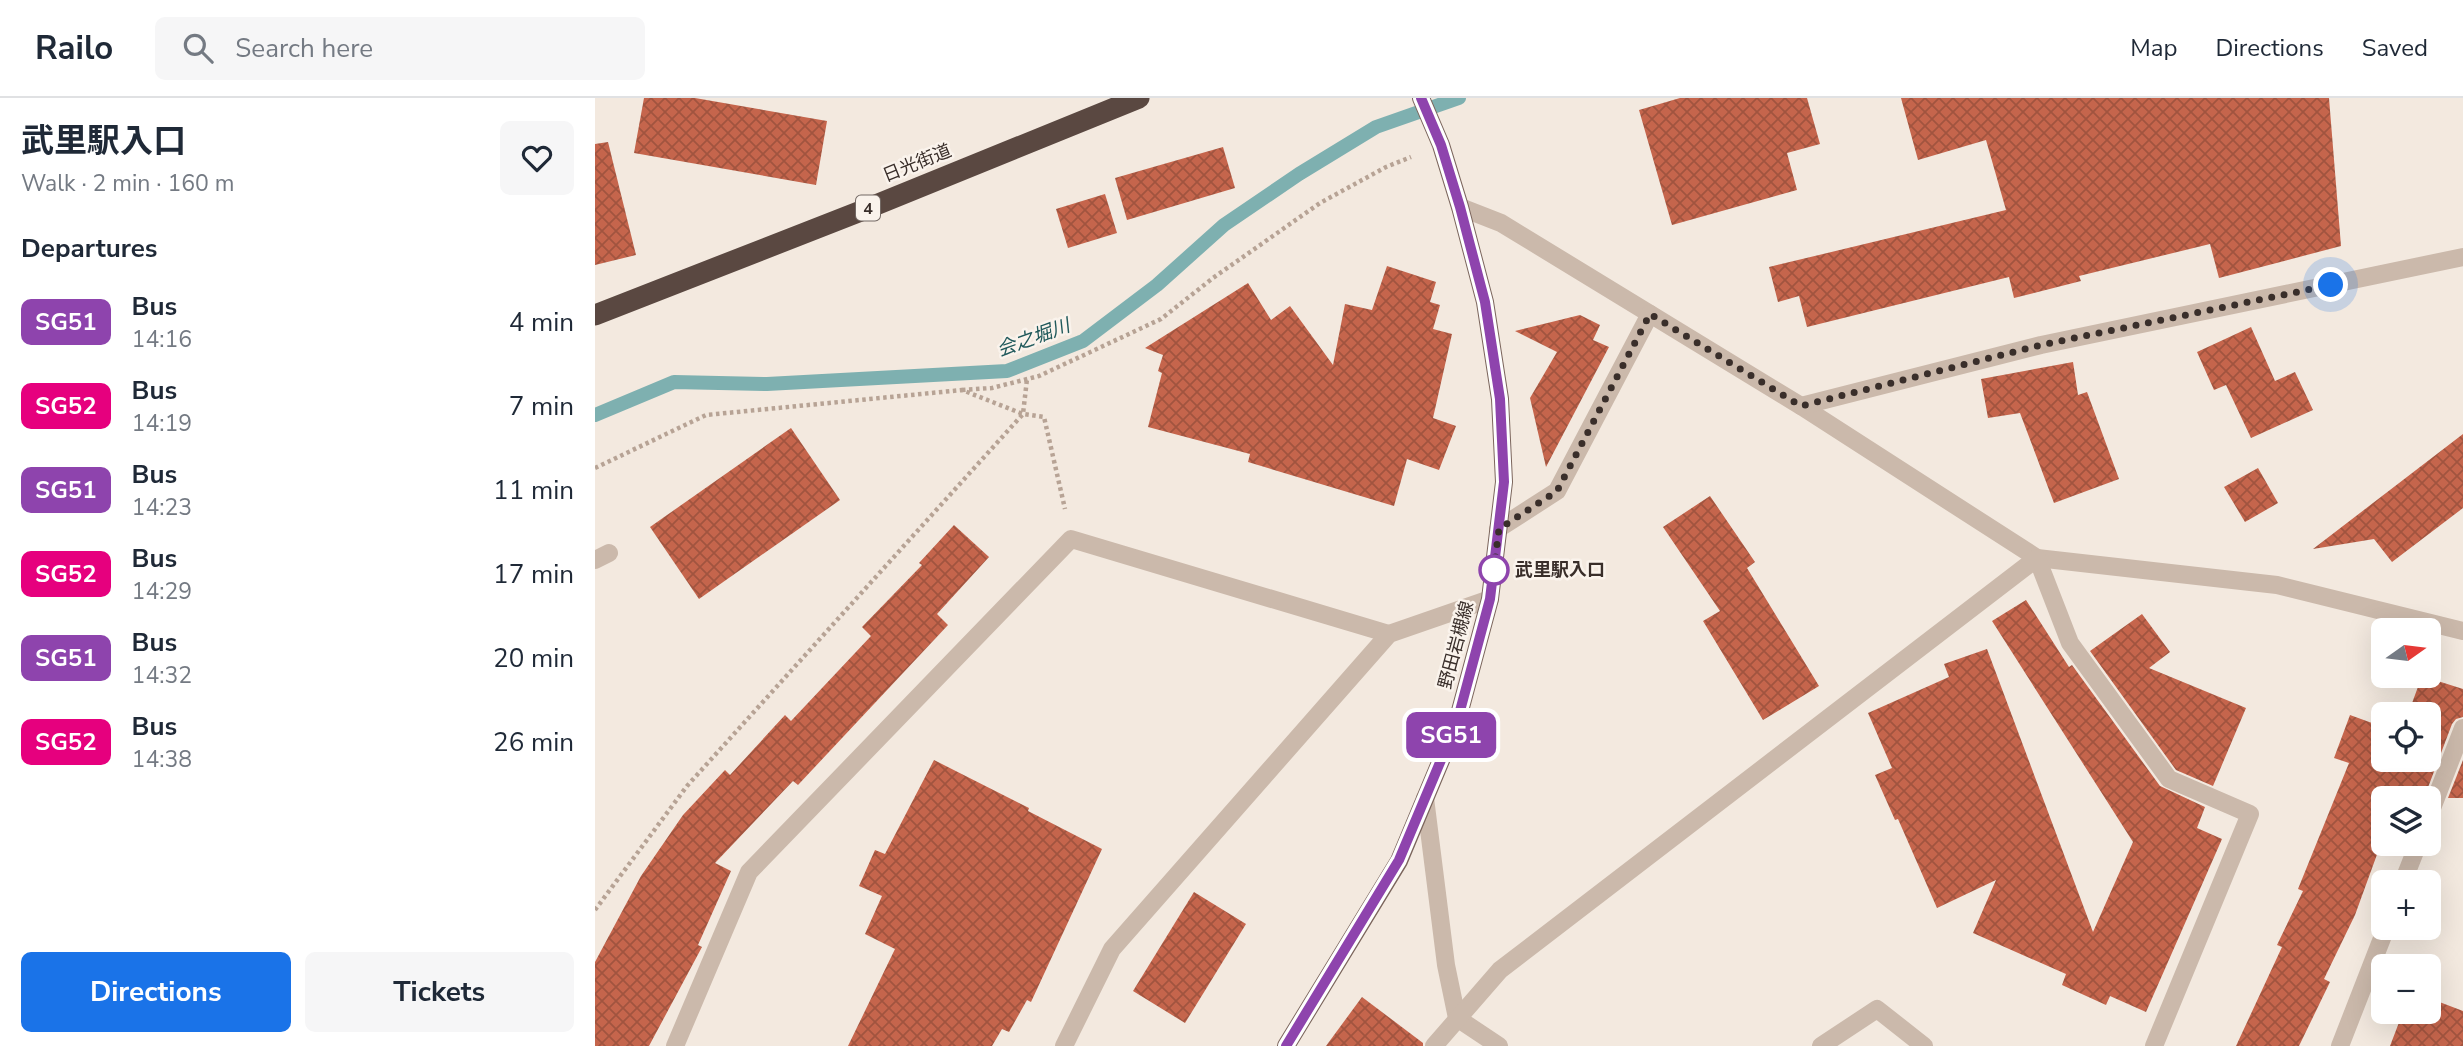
<!DOCTYPE html>
<html lang="en">
<head>
<meta charset="utf-8">
<style>
  :root { --surface:#fff; --page:#f6f6f7; --text:#1f2937; --muted:#747a83; --line:#e0e1e3; --accent:#1a73e8 }
  body { margin:0; font-family:"Nunito Sans","Noto Sans JP",sans-serif; background:var(--page); color:var(--text); height:100vh; display:flex; flex-direction:column; font-size:26px; white-space:nowrap }
  * { box-sizing:border-box; margin:0 }
  p { font-size:23px; color:var(--muted) }
  .icon { flex:none; width:38px; height:38px; fill:none; stroke:currentColor; stroke-width:2; stroke-linecap:round; stroke-linejoin:round }
  .map { position:relative; flex:1; overflow:hidden }
  .panel { display:flex; flex-direction:column; background:var(--surface); width:595px }
  .panel>* { flex:none }
  .badge { padding:0 14px; border-radius:10px; font-size:24px; line-height:46px }
  .needle { width:46px; rotate:76deg }
  .fabs { position:absolute; left:1776px; top:520px; display:grid; gap:14px }
  .fabs a { display:grid; place-items:center; width:70px; height:70px; border-radius:10px; background:var(--surface); box-shadow:0 7px 28px #0002; font-size:35px }
  .you { position:absolute; width:35px; height:35px; margin:-18px; border:5px solid #fff; border-radius:50%; background:#1a73e8; box-shadow:0 0 0 10px #1a73e833 }
  .map>.badge { position:absolute; translate:-50% -50%; box-shadow:0 0 0 4px #fff }
  h2 { padding:0 21px; font-size:26px; line-height:63px }
  .round { display:grid; place-items:center; flex:none; width:74px; height:74px; border-radius:10px; background:var(--page) }
  .head { display:flex; align-items:center; justify-content:space-between; height:119px; padding:0 21px }
  h1 { font-size:33px; font-weight:700; line-height:52px }
  .cta { display:flex; gap:14px; margin-top:auto; padding:14px 21px }
  .cta a { flex:1; height:80px; border-radius:10px; background:var(--accent); color:#fff; font-size:28px; font-weight:700; line-height:80px; text-align:center }
  .cta a+a { background:var(--page); color:var(--text) }
  ul { padding:0; list-style:none }
  li { display:flex; align-items:center; gap:21px; height:84px; padding:0 21px }
  li div { flex:1 }
  li b { display:block; font-size:26px }
  li em { font-style:normal }
  li .badge { min-width:77px; font-weight:700; text-align:center }
  header { display:flex; align-items:center; gap:42px; box-sizing:border-box; height:98px; padding:0 35px; background:var(--surface); border-bottom:2px solid var(--line) }
  header strong { font-size:33px }
  nav { display:flex; gap:38px; margin-inline-start:auto; font-size:24px }
  .search { width:490px; height:63px; background:var(--page); display:flex; align-items:center; gap:18px; box-sizing:border-box; padding:0 24px; border-radius:10px; color:var(--muted); font-size:26px }
  main { display:flex; flex:1; min-height:0 }
  .map>svg:first-child { display:block }
  .lines { fill:none; stroke-linecap:round; stroke-linejoin:round }
  .stream { stroke:#7eb0b0; stroke-width:14 }
  .building { fill:url(#building-cross-hatch) }
  .path { stroke:#b7a395; stroke-width:4.5; stroke-dasharray:3.5 3.5; stroke-linecap:butt }
  .minor { stroke:#cbb9ab; stroke-width:18 }
  .major { stroke:#7b655c; stroke-width:18 }
  .highway { stroke:#5a4841; stroke-width:21 }
  .line-casing { stroke:#fff; stroke-width:16 }
  .line { stroke:#8e44ad; stroke-width:10 }
  .walk { stroke:#392e2a; stroke-width:7; stroke-dasharray:0 12.6 }
  .stop-dot { fill:#fff; stroke:#8e44ad; stroke-width:3.5 }
  .labels { text-anchor:middle; stroke-width:5; stroke-linejoin:round; paint-order:stroke }
  .shield { fill:#faf3ec; stroke:#736964; stroke-width:2 }
  .shield-label { font-size:16px; font-weight:bold; fill:#392e2a }
  .street-label { font-size:18px; fill:#392e2a; stroke:#faf3ec }
  .stop-label { font-size:18px; font-weight:bold; fill:#392e2a; stroke:#faf3ec; text-anchor:start }
  .water-label { font-size:19px; font-style:italic; fill:#20595b; stroke:#faf3ec }
</style>
</head>
<body>
<header>
<strong>Railo</strong>
<div class="search"><svg class="icon" aria-label="search" viewBox="0 0 24 24"><circle cx="10" cy="10" r="6"/><path d="M15 15l6 6"/></svg>Search here</div>
<nav><a>Map</a><a>Directions</a><a>Saved</a></nav>
</header>
<main>
<section class="panel">
<div class="head"><div><h1>武里駅入口</h1><p>Walk · 2 min · 160 m</p></div><a class="round"><svg class="icon" aria-label="heart" viewBox="0 0 24 24"><path d="M12 20l-8-8c-3-5 5-10 8-4 3-6 11-1 8 4z"/></svg></a></div>
<h2>Departures</h2>
<ul>
<li><span class="badge" style="background:#8e44ad;color:#fff">SG51</span><div><b>Bus</b><p>14:16</p></div><em>4 min</em></li>
<li><span class="badge" style="background:#e6007e;color:#fff">SG52</span><div><b>Bus</b><p>14:19</p></div><em>7 min</em></li>
<li><span class="badge" style="background:#8e44ad;color:#fff">SG51</span><div><b>Bus</b><p>14:23</p></div><em>11 min</em></li>
<li><span class="badge" style="background:#e6007e;color:#fff">SG52</span><div><b>Bus</b><p>14:29</p></div><em>17 min</em></li>
<li><span class="badge" style="background:#8e44ad;color:#fff">SG51</span><div><b>Bus</b><p>14:32</p></div><em>20 min</em></li>
<li><span class="badge" style="background:#e6007e;color:#fff">SG52</span><div><b>Bus</b><p>14:38</p></div><em>26 min</em></li>
</ul>
<div class="cta"><a>Directions</a><a>Tickets</a></div>
</section>
<div class="map">
<svg width="1868" height="948" viewBox="0 0 1868 948">
  <defs>
    <pattern id="building-cross-hatch" width="8" height="8" patternUnits="userSpaceOnUse" patternTransform="scale(1.75)"><rect width="8" height="8" fill="#c5654c"/><path d="M0 0l8 8M0 8l8-8" fill="none" stroke="#a1543f"/></pattern>
  </defs>
  <rect width="100%" height="100%" fill="#f3e9df"/>
  <g class="lines">
    <polyline class="stream" points="0,317 79,284 172,286 412,273 488,243 562,187 629,127 704,76 781,29 864,0"/>
  </g>
  <g class="building">
    <polygon points="49,0 100,0 232,23 221,87 39,55"/>
    <polygon points="1085,0 1212,0 1225,46 1192,55 1202,92 1077,127 1044,12"/>
    <polygon points="1306,0 1734,0 1746,148 1624,180 1615,146 1484,178 1486,183 1419,200 1414,179 1212,229 1204,198 1183,204 1174,169 1411,112 1391,42 1323,62"/>
    <polygon points="13,44 41,157 0,167 0,46"/>
    <polygon points="628,49 640,90 532,122 520,80"/>
    <polygon points="510,96 522,135 473,150 461,111"/>
    <polygon points="792,168 841,184 835,204 845,207 838,231 857,236 838,320 861,328 844,372 812,361 799,408 653,364 655,356 553,329 567,275 563,273 568,257 550,250 653,185 676,222 695,208 738,267 750,206 777,212"/>
    <polygon points="985,217 1005,227 998,242 1014,249 951,369 935,300 962,254 920,233"/>
    <polygon points="1656,229 1680,283 1700,274 1718,312 1656,340 1631,287 1619,292 1602,254"/>
    <polygon points="1478,264 1483,297 1492,294 1524,381 1459,405 1425,315 1393,320 1386,281"/>
    <polygon points="196,330 245,402 104,501 55,429"/>
    <polygon points="1868,336 1868,410 1797,464 1779,441 1718,451"/>
    <polygon points="1663,370 1683,405 1650,424 1629,389"/>
    <polygon points="1115,398 1160,464 1152,470 1224,588 1168,622 1108,523 1125,513 1068,429"/>
    <polygon points="359,427 394,459 342,516 353,527 203,687 198,683 120,765 136,773 103,847 107,849 54,948 0,948 0,864 46,778 88,717 130,672 135,677 190,617 196,623 276,538 267,529 327,467 324,465"/>
    <polygon points="1431,502 1474,569 1477,567 1565,688 1610,709 1602,730 1627,741 1551,914 1515,898 1511,907 1467,887 1471,876 1378,835 1401,782 1342,810 1303,721 1300,722 1280,677 1297,670 1273,615 1354,579 1349,566 1392,551 1498,834 1538,744 1397,523"/>
    <polygon points="1547,516 1575,554 1554,570 1651,610 1618,688 1581,672 1495,553"/>
    <polygon points="1827,578 1868,591 1868,619 1861,621 1857,626 1829,700 1788,700 1788,740 1760,817 1729,881 1735,884 1704,948 1641,948 1687,849 1682,847 1708,793 1703,791 1754,665 1739,660 1755,617 1788,629 1788,662 1834,662 1834,616 1813,616"/>
    <polygon points="339,662 434,710 433,713 507,751 436,904 432,902 414,934 407,931 397,948 253,948 300,851 270,836 287,798 264,788 280,752 290,756"/>
    <polygon points="1868,662 1868,700 1853,700"/>
    <polygon points="599,794 651,826 590,925 538,893"/>
    <polygon points="767,899 828,945 828,948 731,948"/>
    <polygon points="1834,900 1868,913 1868,948 1795,948 1808,914 1834,914"/>
  </g>
  <g class="lines">
    <g class="path">
      <polyline points="367,292 397,290 444,278 566,221 618,180 725,105 791,69 816,59"/>
      <polyline points="0,370 111,317 367,292 428,316 432,281"/>
      <polyline points="0,812 92,688 428,316 449,319 470,411"/>
    </g>
    <g class="minor">
      <polyline points="865,109 906,125 1206,308 1442,460 1682,487 1868,533"/>
      <polyline points="1206,308 1446,247 1868,159"/>
      <polyline points="903,431 962,393 1055,216"/>
      <polyline points="0,462 14,455"/>
      <polyline points="830,700 851,867 862,920 904,948"/>
      <polyline points="1834,718 1868,630"/>
      <polyline points="1808,784 1823,746"/>
      <polyline points="80,948 154,774 476,441 794,536"/>
      <polyline points="469,948 517,851 794,536 895,501"/>
      <polyline points="839,948 905,872 1442,460 1475,545 1574,681 1655,716 1559,948"/>
      <polyline points="1226,948 1282,911 1329,948"/>
      <polyline points="1745,948 1791,830"/>
    </g>
    <polyline class="major" points="691,948 804,763 862,624 895,501 909,384 905,301 890,204 865,109 846,47 826,0"/>
    <polyline class="highway" points="0,217 266,113 544,0"/>
  </g>
  <g class="lines">
    <g class="line-casing">
      <polyline id="line" points="691,948 804,762 862,624 895,501 909,384 905,301 890,204 865,109 846,47 826,0"/>
    </g>
    <use href="#line" class="line"/>
    <polyline class="walk" points="899,472 898,478 904,431 962,393 1055,216 1206,308 1446,247 1736,187"/>
  </g>
  <circle class="stop-dot" cx="899" cy="472" r="14"/>
  <g class="labels">
    <rect class="shield" x="261" y="97.5" width="24" height="25" rx="5"/>
    <g class="shield-label">
      <text x="273" y="116">4</text>
    </g>
    <g class="street-label">
      <text transform="translate(322 65) rotate(-22)" y="6">日光街道</text>
      <text transform="translate(861 547) rotate(-75)" y="6">野田岩槻線</text>
    </g>
    <g class="stop-label">
      <text x="920" y="478">武里駅入口</text>
    </g>
    <g class="water-label">
      <text transform="translate(438 239) rotate(-20)" y="7">会之堀川</text>
    </g>
  </g>
</svg>
<div class="fabs">
<a><svg class="needle" viewBox="-14 -14 28 28"><path d="M0-13l5 13h-10z" fill="#e53935"/><path d="M0 13l5-13h-10z" fill="#747a83"/></svg></a>
<a><svg class="icon" aria-label="locate" viewBox="0 0 24 24"><circle cx="12" cy="12" r="6"/><path d="M12 2v4M12 18v4M2 12h4M18 12h4"/></svg></a>
<a><svg class="icon" aria-label="layers" viewBox="0 0 24 24"><path d="M12 4l9 5-9 5-9-5zM3 14l9 5 9-5"/></svg></a>
<a>+</a>
<a>−</a>
</div>
<div class="you" style="left:1736px;top:187px"></div>
<b class="badge" style="left:856px;top:637px;background:#8e44ad;color:#fff">SG51</b>
</div>
</main>
</body>
</html>
